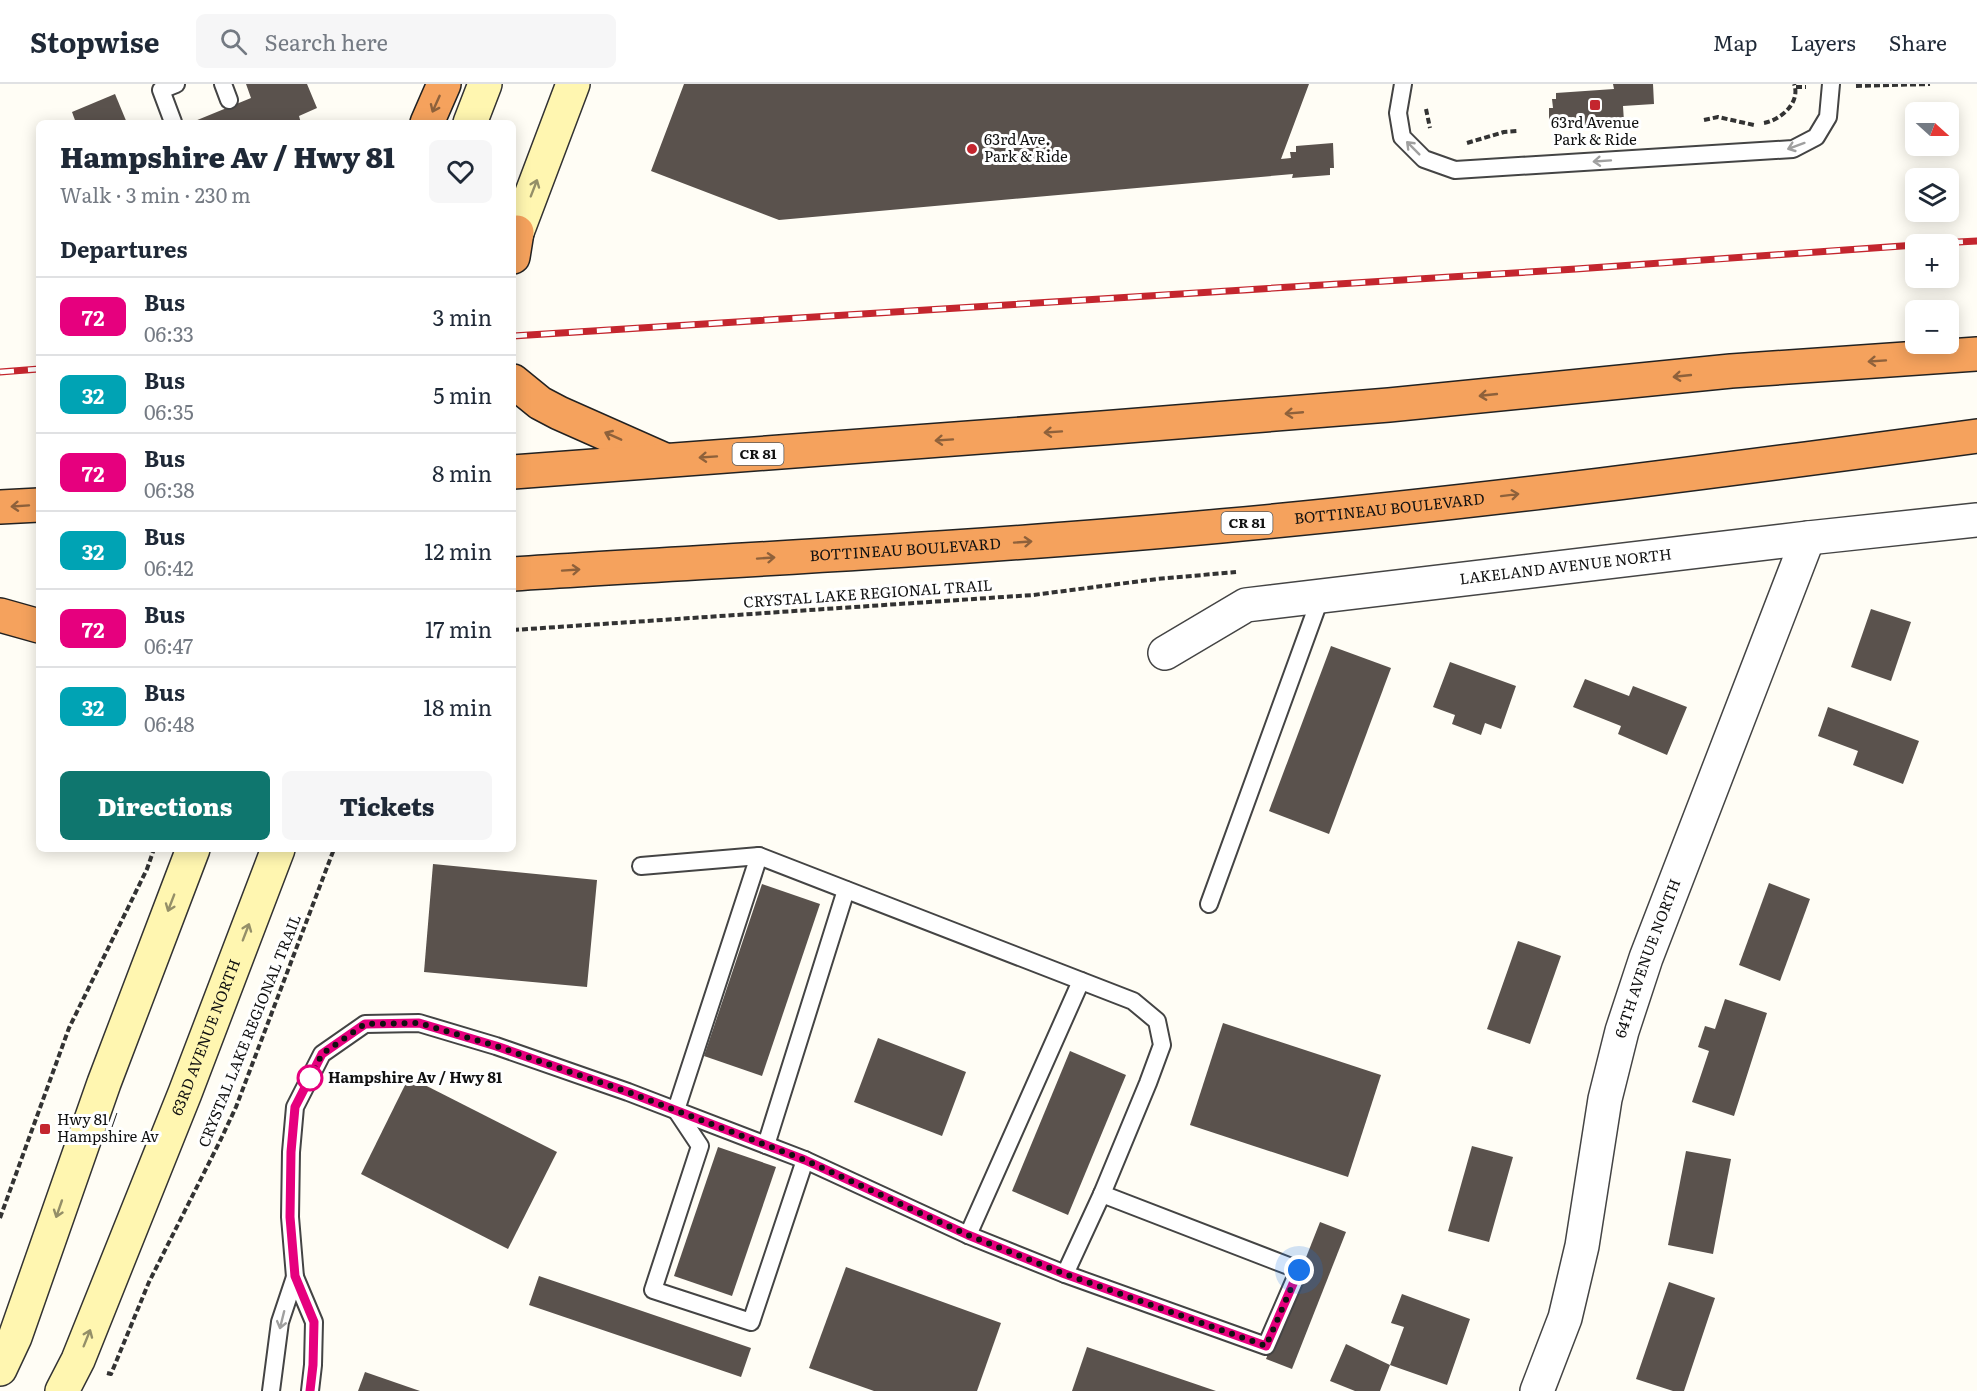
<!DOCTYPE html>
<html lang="en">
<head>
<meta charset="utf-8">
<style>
  :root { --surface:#fff; --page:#f6f6f7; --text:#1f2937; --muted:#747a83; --line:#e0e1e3; --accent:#0f766e }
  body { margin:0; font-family:Literata,serif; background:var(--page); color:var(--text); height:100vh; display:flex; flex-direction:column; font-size:22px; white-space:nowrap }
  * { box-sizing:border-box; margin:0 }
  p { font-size:20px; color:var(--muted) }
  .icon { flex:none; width:33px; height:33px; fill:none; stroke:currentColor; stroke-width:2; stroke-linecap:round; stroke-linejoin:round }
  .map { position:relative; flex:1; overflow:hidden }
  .side { position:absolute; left:36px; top:36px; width:480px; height:732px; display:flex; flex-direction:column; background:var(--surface); border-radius:9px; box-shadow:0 3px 15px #0003 }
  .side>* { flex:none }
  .badge { padding:0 12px; border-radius:9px; font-size:21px; line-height:39px }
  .needle { width:39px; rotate:111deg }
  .controls { position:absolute; left:1905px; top:18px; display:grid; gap:12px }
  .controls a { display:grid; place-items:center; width:54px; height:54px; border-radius:9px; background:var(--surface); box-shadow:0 3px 15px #0003; font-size:30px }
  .you { position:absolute; width:30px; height:30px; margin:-15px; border:4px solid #fff; border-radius:50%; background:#1a73e8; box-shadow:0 0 0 9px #1a73e833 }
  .map>.badge { position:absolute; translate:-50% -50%; box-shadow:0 0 0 3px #fff }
  h2 { padding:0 24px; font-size:22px; line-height:54px }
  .round { display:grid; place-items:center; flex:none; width:63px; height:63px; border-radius:9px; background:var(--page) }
  .overview { display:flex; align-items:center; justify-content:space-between; height:102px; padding:0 24px }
  h1 { font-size:28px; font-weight:800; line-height:45px }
  .primary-button { display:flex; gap:12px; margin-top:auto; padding:12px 24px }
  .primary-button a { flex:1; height:69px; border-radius:9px; background:var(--accent); color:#fff; font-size:24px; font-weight:800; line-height:69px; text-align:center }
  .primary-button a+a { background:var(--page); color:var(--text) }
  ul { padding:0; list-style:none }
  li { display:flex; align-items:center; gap:18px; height:78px; padding:0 24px; border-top:2px solid var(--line) }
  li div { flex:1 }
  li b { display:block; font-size:22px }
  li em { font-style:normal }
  li .badge { min-width:66px; font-weight:700; text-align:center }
  header { display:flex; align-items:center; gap:36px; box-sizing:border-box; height:84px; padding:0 30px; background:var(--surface); border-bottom:2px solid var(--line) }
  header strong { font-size:28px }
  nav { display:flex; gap:33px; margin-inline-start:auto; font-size:21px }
  .search { width:420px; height:54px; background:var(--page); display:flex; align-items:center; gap:15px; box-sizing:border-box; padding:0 21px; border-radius:9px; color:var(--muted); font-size:22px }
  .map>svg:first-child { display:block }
  .building { fill:#5a524d }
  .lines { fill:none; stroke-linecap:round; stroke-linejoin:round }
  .lane-casing { stroke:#444; stroke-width:20 }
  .street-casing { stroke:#444; stroke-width:36 }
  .secondary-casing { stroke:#333; stroke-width:36 }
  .highway-casing { stroke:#222; stroke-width:36 }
  .path { stroke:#333; stroke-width:4; stroke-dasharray:6 3; stroke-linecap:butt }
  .lane { stroke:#fff; stroke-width:16 }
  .street { stroke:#fff; stroke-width:33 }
  .secondary { stroke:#fff6b0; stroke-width:33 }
  .highway { stroke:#f5a25d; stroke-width:33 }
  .rail-casing { stroke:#c4262e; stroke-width:7 }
  .rail { stroke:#fff; stroke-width:4.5; stroke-dasharray:14; stroke-linecap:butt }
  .oneway { stroke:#8e613b }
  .oneway2 { stroke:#a0a0a0 }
  .oneway3 { stroke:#948f68 }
  .line-casing { stroke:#fff; stroke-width:14 }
  .line { stroke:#e6007e; stroke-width:9 }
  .walk { stroke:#111; stroke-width:6; stroke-dasharray:0 10.8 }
  .poi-dot { fill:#c4262e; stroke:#fff; stroke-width:2 }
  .stop-dot { fill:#fff; stroke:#e6007e; stroke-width:3 }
  .labels { text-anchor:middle; stroke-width:6; stroke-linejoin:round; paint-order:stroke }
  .shield { fill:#fff; stroke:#585858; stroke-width:1.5 }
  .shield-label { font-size:14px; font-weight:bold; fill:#111 }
  .poi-label { font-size:15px; fill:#111; stroke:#fff; text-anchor:start }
  .street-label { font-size:15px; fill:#111; stroke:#fff }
  .stop-label { font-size:15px; font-weight:bold; fill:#111; stroke:#fff; text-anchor:start }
</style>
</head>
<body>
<header>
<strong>Stopwise</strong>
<div class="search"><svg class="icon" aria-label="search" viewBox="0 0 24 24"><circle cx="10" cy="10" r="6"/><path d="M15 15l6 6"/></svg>Search here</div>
<nav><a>Map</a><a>Layers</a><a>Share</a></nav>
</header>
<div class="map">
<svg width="1977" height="1307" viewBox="0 0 1977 1307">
  <rect width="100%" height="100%" fill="#fffdf5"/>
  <g class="building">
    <polygon points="246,0 307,0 317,24 299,32 301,39 190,39 251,14"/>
    <polygon points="684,0 1309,0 1281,75 1291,74 1290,68 1296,68 1296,62 1333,59 1334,84 1330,84 1330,91 1292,94 1293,90 779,136 651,87"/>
    <polygon points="1613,0 1653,0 1654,20 1623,22 1624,38 1556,43 1555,36 1549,36 1549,24 1553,24 1552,15 1556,15 1556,9 1614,5"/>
    <polygon points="115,10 127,39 76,39 72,28"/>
    <polygon points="1871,525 1911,538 1891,597 1851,583"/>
    <polygon points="1331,562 1391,584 1329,750 1269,727"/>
    <polygon points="1450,578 1516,602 1501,645 1485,639 1481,651 1452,640 1455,631 1433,623"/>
    <polygon points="1585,595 1629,612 1633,602 1687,623 1667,671 1618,650 1621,642 1573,623"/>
    <polygon points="1828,623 1919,657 1903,700 1853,681 1858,667 1818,652"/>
    <polygon points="433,780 597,796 587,903 424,888"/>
    <polygon points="1769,799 1810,815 1780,897 1739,881"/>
    <polygon points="762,800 820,820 762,992 704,972"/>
    <polygon points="1518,857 1561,872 1530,960 1487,945"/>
    <polygon points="1725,915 1767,929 1734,1032 1692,1018 1709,967 1698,963 1705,942 1715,945"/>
    <polygon points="1223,939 1381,991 1348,1093 1190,1041"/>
    <polygon points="878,954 966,988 942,1052 854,1018"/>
    <polygon points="1070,967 1126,991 1068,1131 1012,1107"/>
    <polygon points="409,993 557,1068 508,1165 361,1090"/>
    <polygon points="1472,1062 1513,1073 1489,1158 1448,1147"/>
    <polygon points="718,1063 776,1083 732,1212 674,1192"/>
    <polygon points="1686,1067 1731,1075 1713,1170 1668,1161"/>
    <polygon points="1320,1138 1346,1148 1292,1285 1266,1275"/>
    <polygon points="846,1183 1001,1239 977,1307 874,1307 809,1284"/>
    <polygon points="539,1192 751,1264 741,1293 529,1221"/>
    <polygon points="1669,1198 1715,1214 1684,1307 1673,1307 1636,1295"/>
    <polygon points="1402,1210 1470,1235 1447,1301 1390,1281 1380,1307 1355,1307 1330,1297 1346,1260 1390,1281 1404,1243 1391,1239"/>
    <polygon points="1087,1263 1216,1307 1072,1307"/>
    <polygon points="365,1288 420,1307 358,1307"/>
  </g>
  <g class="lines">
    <g class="lane-casing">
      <g id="lane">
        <polyline points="223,0 229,16"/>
        <polyline points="1403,0 1398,29 1402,53 1424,75 1455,86 1793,65 1816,53 1828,33 1831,0"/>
        <polyline points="173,38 161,6 176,0"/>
        <polyline points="759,772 676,1026 700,1062 653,1206 751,1238 805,1076"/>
        <polyline points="1209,820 1321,512"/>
        <polyline points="766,1061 846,806"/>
        <polyline points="968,1151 1081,897"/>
        <polyline points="1065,1190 1102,1110"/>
        <polyline points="295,1193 290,1133 291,1068 295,1023 322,970 365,940 419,939 496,962 628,1008 805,1076 968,1151 1065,1190 1266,1262 1299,1186 1102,1110 1148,999 1162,961 1157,937 1133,917 759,772 641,782"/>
        <polyline points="271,1307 280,1238 295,1193 314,1238 313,1281 310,1307"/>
      </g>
    </g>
    <g class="street-casing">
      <g id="street">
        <path id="s1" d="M1165,569L1246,521L1808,454L1977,436"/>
        <path id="s2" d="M1537,1307L1565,1234L1582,1162L1605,1015L1622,947L1646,874L1808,454"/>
      </g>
    </g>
    <g class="secondary-casing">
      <g id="secondary">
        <polyline points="470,39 485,0"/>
        <polyline points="513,159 573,0"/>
        <polyline points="0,1285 15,1253 104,999 193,765"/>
        <path id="s3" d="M62,1307L78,1276L185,1009L278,765"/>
      </g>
    </g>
    <g class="highway-casing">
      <g id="highway">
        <polyline points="427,39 444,0"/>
        <polyline points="513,173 517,148"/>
        <polyline points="513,297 540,319 559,329 665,376"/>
        <polyline points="513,388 1102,344 1389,321 1731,287 1977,270"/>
        <polyline points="0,423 39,421"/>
        <path id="s4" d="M513,490C749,475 985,464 1221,442C1474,419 1726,386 1977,352"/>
        <polyline points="0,531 39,542"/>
      </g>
    </g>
    <g class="path">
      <polyline points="1856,2 1930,0"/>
      <polyline points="1796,3 1806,3"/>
      <polyline points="1426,25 1430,44"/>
      <polyline points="1704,36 1718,33 1754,41"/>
      <path d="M1764,39C1781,36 1801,18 1794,0"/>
      <polyline points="1467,59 1504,48 1518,47"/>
      <polyline points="513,546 1033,511 1157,495 1236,488"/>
      <polyline points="0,1134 69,944 147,785 154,765"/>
      <polyline points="107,1289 111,1290 149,1198 221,1055 236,1023 334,765"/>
    </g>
    <use href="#lane" class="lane"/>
    <use href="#street" class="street"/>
    <use href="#secondary" class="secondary"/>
    <use href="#highway" class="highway"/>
    <g class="rail-casing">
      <g id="rail">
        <polyline points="1921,160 1977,157"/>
        <polyline points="513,252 1576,185 1916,161"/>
        <polyline points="0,288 39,285"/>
      </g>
    </g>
    <use href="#rail" class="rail"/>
  </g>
  <defs><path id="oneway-shaft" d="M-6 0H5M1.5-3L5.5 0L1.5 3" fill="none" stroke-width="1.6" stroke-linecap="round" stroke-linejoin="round" transform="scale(1.5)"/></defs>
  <g class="oneway">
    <use href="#oneway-shaft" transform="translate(436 20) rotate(114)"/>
    <use href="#oneway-shaft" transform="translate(1877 277) rotate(176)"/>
    <use href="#oneway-shaft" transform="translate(1682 292) rotate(174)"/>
    <use href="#oneway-shaft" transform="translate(1488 311) rotate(174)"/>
    <use href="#oneway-shaft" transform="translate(1294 329) rotate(175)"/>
    <use href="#oneway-shaft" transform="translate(1053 348) rotate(176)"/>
    <use href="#oneway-shaft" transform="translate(613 352) rotate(-156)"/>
    <use href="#oneway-shaft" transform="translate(944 356) rotate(176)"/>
    <use href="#oneway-shaft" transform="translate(708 373) rotate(176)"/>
    <use href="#oneway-shaft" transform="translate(1510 411) rotate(-7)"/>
    <use href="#oneway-shaft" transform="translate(20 422) rotate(176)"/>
    <use href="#oneway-shaft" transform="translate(1023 458) rotate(-4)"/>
    <use href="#oneway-shaft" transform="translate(766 474) rotate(-4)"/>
    <use href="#oneway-shaft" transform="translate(571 486) rotate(-4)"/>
  </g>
  <g class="oneway2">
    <use href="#oneway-shaft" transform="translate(1796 62) rotate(160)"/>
    <use href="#oneway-shaft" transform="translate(1413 64) rotate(-135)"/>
    <use href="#oneway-shaft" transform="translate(1602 77) rotate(176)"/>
    <use href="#oneway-shaft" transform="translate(282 1236) rotate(104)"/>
  </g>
  <g class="oneway3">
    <use href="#oneway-shaft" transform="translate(534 104) rotate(-69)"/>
    <use href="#oneway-shaft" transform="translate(171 819) rotate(111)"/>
    <use href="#oneway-shaft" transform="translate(246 848) rotate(-69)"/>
    <use href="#oneway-shaft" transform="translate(59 1125) rotate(109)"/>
    <use href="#oneway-shaft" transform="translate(87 1254) rotate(-68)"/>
  </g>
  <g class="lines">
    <g class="line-casing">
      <polyline id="line" points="310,1307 313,1281 314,1238 295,1192 290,1133 291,1068 295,1023 322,970 365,940 419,939 496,962 628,1008 805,1076 968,1151 1065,1190 1266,1262 1299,1186"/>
    </g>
    <use href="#line" class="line"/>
    <polyline class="walk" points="310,994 322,970 365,940 419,939 496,962 628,1008 805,1076 968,1151 1065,1190 1266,1262 1299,1186"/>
  </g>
  <g class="poi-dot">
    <rect x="1589" y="15" width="12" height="12" rx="3"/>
    <circle cx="972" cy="65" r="6"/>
    <rect x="39" y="1039" width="12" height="12" rx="3"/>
  </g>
  <circle class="stop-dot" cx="310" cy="994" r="12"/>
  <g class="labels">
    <g class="shield">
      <rect x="732.5" y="359" width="51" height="22" rx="4.5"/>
      <rect x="1221.5" y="428" width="51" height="22" rx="4.5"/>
    </g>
    <g class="shield-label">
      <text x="758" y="375">CR 81</text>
      <text x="1247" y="444">CR 81</text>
    </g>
    <g class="poi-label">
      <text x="1595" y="44" text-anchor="middle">63rd Avenue<tspan x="1595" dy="17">Park &amp; Ride</tspan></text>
      <text x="984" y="61">63rd Ave.<tspan x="984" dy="17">Park &amp; Ride</tspan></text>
      <text x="57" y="1041">Hwy 81 /<tspan x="57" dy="17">Hampshire Av</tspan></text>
    </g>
    <g class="street-label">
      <text dy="5" stroke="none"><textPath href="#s4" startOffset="879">BOTTINEAU BOULEVARD</textPath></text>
      <text dy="5" stroke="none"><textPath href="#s4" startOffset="393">BOTTINEAU BOULEVARD</textPath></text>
      <text dy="5" stroke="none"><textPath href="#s1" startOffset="416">LAKELAND AVENUE NORTH</textPath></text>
      <text transform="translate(868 510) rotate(-4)" y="5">CRYSTAL LAKE REGIONAL TRAIL</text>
      <text dy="5" stroke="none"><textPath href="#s2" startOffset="448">64TH AVENUE NORTH</textPath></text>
      <text transform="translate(250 947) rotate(-68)" y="5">CRYSTAL LAKE REGIONAL TRAIL</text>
      <text dy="5" stroke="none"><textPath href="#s3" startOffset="382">63RD AVENUE NORTH</textPath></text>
    </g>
    <g class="stop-label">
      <text x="328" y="999">Hampshire Av / Hwy 81</text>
    </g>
  </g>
</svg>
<div class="controls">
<a><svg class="needle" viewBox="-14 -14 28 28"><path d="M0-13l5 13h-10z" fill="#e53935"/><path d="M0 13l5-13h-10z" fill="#747a83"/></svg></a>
<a><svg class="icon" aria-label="layers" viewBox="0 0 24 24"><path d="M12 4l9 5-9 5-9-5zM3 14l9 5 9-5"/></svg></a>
<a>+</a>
<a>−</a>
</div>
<div class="you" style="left:1299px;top:1186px"></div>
<section class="side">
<div class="overview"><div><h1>Hampshire Av / Hwy 81</h1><p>Walk · 3 min · 230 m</p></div><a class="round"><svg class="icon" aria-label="heart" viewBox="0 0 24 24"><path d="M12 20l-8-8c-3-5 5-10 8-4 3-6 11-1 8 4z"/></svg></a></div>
<h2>Departures</h2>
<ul>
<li><span class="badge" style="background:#e6007e;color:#fff">72</span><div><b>Bus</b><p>06:33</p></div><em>3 min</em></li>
<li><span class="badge" style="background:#00a3b4;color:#fff">32</span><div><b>Bus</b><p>06:35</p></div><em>5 min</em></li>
<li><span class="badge" style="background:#e6007e;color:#fff">72</span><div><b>Bus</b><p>06:38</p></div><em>8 min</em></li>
<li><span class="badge" style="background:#00a3b4;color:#fff">32</span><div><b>Bus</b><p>06:42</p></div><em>12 min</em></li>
<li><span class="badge" style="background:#e6007e;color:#fff">72</span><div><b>Bus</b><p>06:47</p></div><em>17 min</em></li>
<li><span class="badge" style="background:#00a3b4;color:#fff">32</span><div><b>Bus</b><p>06:48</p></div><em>18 min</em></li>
</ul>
<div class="primary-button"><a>Directions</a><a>Tickets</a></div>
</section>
</div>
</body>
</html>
